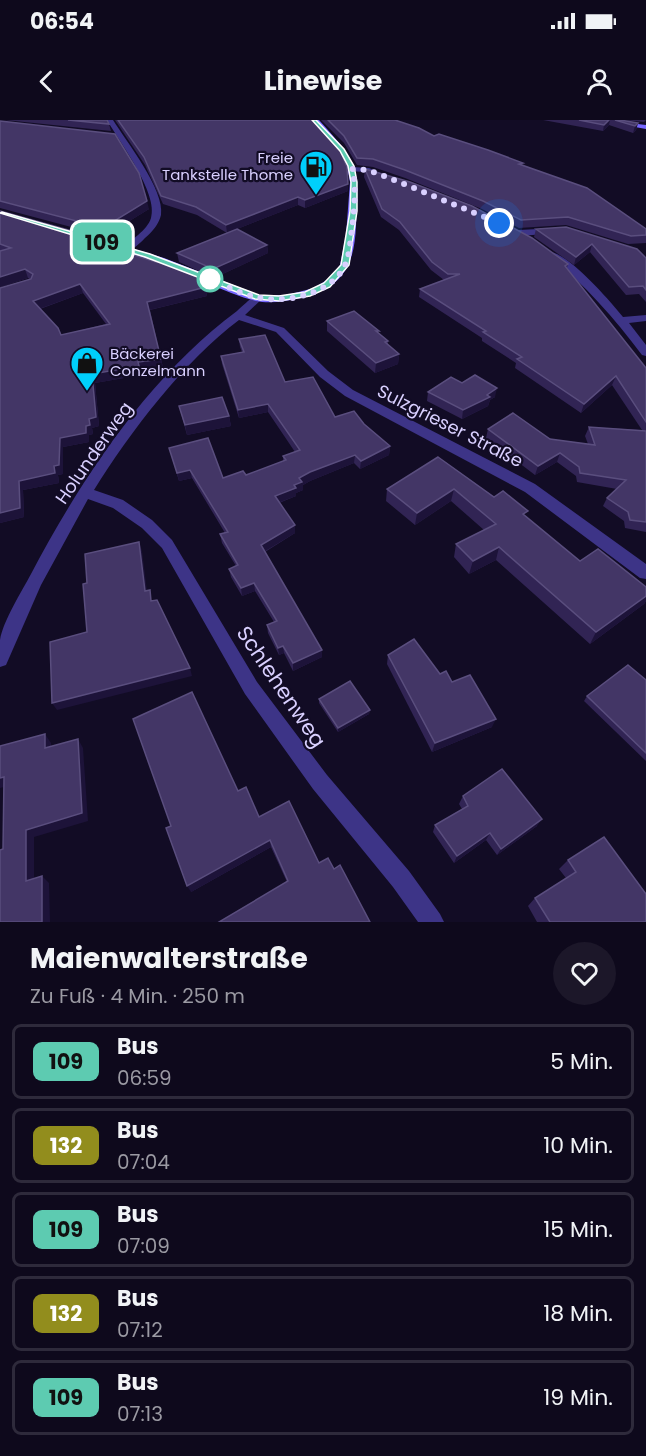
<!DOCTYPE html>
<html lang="de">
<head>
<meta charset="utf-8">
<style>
  :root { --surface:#0e091c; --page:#1c1729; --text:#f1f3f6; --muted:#9b9aa3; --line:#2e2a3b }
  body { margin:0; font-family:Poppins,sans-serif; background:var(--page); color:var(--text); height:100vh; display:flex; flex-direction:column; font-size:22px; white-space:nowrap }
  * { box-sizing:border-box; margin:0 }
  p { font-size:20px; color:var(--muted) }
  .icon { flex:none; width:33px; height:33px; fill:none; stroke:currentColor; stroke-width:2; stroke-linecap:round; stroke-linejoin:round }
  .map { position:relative; height:802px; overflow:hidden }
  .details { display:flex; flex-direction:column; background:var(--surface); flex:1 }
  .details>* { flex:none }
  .badge { padding:0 12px; border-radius:9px; font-size:21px; line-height:39px }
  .you { position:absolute; width:30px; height:30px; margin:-15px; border:4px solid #fff; border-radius:50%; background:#1a73e8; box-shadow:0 0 0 9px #1a73e833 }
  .map>.badge { position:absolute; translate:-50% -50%; box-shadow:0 0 0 3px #fff }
  .round { display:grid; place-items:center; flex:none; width:63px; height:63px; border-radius:32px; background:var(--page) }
  .summary { display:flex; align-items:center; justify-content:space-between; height:102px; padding:0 30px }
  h1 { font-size:28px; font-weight:700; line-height:45px }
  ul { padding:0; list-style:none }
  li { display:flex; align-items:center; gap:18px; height:75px; margin:0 12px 9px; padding:0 18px; border:3px solid var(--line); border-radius:9px }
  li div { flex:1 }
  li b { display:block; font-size:22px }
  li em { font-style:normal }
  li .badge { min-width:66px; font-weight:700; text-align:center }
  .status { display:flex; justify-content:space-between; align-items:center; height:42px; padding:0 30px; background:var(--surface); direction:ltr }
  .status svg { height:16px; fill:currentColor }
  header { display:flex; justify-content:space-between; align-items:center; height:78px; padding:0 30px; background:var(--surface); font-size:27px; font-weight:700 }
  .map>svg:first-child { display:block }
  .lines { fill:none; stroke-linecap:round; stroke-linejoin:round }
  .minor { fill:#3d3487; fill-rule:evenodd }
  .secondary { fill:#7667ff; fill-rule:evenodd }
  .wall { fill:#312454; fill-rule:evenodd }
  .shaded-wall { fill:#1d1339 }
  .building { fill:#433666; stroke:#5a4e7e; stroke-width:1.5; fill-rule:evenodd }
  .line { fill:#5dcbb1; stroke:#fff; stroke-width:1.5 }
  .walk { stroke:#d9d0ff; stroke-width:6; stroke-dasharray:0 10.8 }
  .stop-dot { fill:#fff; stroke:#5dcbb1; stroke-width:3 }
  .labels { text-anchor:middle; stroke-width:4.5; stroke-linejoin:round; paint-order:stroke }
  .far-poi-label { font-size:15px; fill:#d9d0ff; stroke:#120c25; text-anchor:end }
  .street-label { font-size:18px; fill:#d9d0ff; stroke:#120c25 }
  .near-street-label { font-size:21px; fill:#d9d0ff; stroke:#120c25 }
</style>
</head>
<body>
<div class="status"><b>06:54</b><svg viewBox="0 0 49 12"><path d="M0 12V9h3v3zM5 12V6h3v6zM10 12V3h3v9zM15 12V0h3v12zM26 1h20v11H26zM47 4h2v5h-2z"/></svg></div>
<header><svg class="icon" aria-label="back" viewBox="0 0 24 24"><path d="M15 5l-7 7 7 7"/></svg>Linewise<svg class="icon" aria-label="person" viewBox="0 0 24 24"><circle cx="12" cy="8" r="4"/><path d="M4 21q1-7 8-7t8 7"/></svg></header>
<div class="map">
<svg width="646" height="802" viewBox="0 0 646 802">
  <rect width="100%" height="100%" fill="#120c25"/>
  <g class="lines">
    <g class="minor">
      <path d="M107,0H113C126,21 165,70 161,95C159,104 152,112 145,118C140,123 134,129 127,132L122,129C131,119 147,111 151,98C159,74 119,21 107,0Z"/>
      <polygon points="352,47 369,48 387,56 383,58 365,52 349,51 348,49"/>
      <polygon points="556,108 559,109 559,113 519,116 514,113 519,110"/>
      <path d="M548,132C566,130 611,182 623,197L646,195V201L629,203L646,225V236L642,235C614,198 585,164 548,136Z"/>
      <path d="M258,175L263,178L245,195L284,208L328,251L353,270L535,364L646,444V459L640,458L525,372L345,276L320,257L276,212L239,200C184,241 130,312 94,370L123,380L152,400L172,420L257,562L327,655L409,751L440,794L444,802H418L393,767L313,669L245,574L162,428L142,408L113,388L88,379L41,465L6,545L0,547C0,538 0,528 0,520C3,501 22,471 31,454C81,359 149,256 237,191C243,186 250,178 258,175Z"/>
    </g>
    <g class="secondary">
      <path d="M312,0H319C359,45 359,45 356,106C354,148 342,167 301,178C287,181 270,184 256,181C223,173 190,153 158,142C136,135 81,124 66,113L74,111L164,138L259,175H287L314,168L330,158L340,145L346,115L350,62L347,46L342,35Z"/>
      <polygon points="604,0 646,5 646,9 607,2"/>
    </g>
  </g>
  <g class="wall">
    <polygon points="5,0 107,0 109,4 111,11"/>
    <polygon points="115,0 315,0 348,71 305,88 298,85 227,113 197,95 163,84 145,45"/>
    <polygon points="321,0 395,0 434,16 523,43 522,45 646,109 646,123 628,124 566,105 519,108 482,89 405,58 373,47 357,45 344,23"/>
    <polygon points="543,0 620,0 638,3 636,10 633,13 609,5 603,11"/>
    <polygon points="623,0 646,0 644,2"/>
    <polygon points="0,1 149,89 105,116 0,88"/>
    <polygon points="365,49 568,144 567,148 646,248 646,412 625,408 624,401 603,386 607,378 617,369 577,362 576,356 557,342 535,355 486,318 488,309 550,319 588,324 585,316 589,307 642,310 612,265 581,293 515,248 516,243 482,221 482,218 419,177 420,169 444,160 431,150 399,110 381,97 364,57"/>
    <path d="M0,91L90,116L92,122L206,167L207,176L150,190L163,248L140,251L141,255L95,263L99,306L92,308L93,314L89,315V322L63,327V354L58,355L59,363L23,370L24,397L0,403L30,159L28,158L0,167ZM83,173L106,204L61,215L40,189Z"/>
    <polygon points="536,109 646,138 646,182 639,174 626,175 590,132 574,145 534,117"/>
    <polygon points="267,125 268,133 214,158 179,142 177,133"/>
    <polygon points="327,201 379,213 388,221 388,225 399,234 398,244 375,253 327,211"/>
    <polygon points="239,219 285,262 335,297 364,304 390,326 389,335 360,349 354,343 310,361 303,365 303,370 296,373 296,376 279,383 295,413 265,432 322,530 322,537 293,551 284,533 279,535 268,513 267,505 274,502 255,471 242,476 231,457 229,449 236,446 222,423 220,414 225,413 192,358 179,361 169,328 223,358 246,355 283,341 283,336 295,332 268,292 239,298 222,244 221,236 242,232 240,227"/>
    <polygon points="462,263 495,277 490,280 488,286 462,299 427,281 428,272"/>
    <polygon points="179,286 229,296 231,306 187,315"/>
    <polygon points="438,337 494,377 526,397 580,441 646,467 646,481 644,484 590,524 496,440 469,454 454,437 456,424 484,410 451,381 415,405 386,381 387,369"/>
    <polygon points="388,535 440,554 452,562 492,607 432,632 387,544"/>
    <polygon points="646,560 646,641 584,581 587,576"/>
    <polygon points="319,579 370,590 369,594 338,612 319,583"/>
    <polygon points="238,671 259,697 319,743 334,749 287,762 271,727 191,772"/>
    <polygon points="463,676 537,706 497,735 486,720 454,743 433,712 435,705 462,689 459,684"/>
    <polygon points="568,740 646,802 537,802 528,786 535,778 566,758 559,749"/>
  </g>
  <g class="shaded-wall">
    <polygon points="609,0 610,0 609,5 603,11 604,5"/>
    <polygon points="638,3 636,10 633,13 635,6"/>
    <polygon points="348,64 348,71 305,88 305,80"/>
    <polygon points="298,77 298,85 227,113 226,105"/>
    <polygon points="147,81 149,89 105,116 103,108"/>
    <polygon points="90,116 92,124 84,119"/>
    <polygon points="592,124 590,132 574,145 576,137"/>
    <polygon points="267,125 268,133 214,158 213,149"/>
    <polygon points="25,149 28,158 0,167 0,157"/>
    <polygon points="80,164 83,173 36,190 33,181"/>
    <polygon points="206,167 207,176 149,190 147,182"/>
    <polygon points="399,234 398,244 375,253 376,243"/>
    <polygon points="161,239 163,248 140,251 141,255 95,263 99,306 92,308 93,314 89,315 89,322 63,327 63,354 58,355 59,363 23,370 24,397 0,403 0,393 19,361 54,346 60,318 86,306 89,299 92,254 138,242"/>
    <polygon points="616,256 612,265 581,293 584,284"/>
    <polygon points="497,268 495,277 490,280 488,286 462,299 463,290"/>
    <polygon points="268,284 268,292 239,298 238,290"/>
    <polygon points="229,296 231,306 187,315 185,305"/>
    <polygon points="390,326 389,335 360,349 361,341"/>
    <polygon points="560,333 557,342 535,355 538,346"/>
    <polygon points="355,335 354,343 310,361 303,365 303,370 296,373 296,376 275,384 275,376 294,365 299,358 310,352"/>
    <polygon points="190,350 192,358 179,361 177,353"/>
    <polygon points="454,369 451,381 415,405 417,393"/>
    <polygon points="295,405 295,413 262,433 261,425"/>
    <polygon points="139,422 142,431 148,479 145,471"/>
    <polygon points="499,427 496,440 469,454 473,441"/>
    <polygon points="254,463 255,471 242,476 241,468"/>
    <polygon points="646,476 646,481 644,484 590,524 596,512"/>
    <polygon points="283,526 284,533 279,535 278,528"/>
    <polygon points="322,530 322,537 293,551 293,543"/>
    <polygon points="190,548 192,556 57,590 52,583"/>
    <polygon points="370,590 369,594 338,612 338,608"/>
    <polygon points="496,599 492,607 432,632 435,623"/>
    <polygon points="45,614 51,623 52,637 45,628"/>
    <polygon points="78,619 83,628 88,701 34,717 34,768 26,761 26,710"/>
    <polygon points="4,657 12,665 0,668 0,658"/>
    <polygon points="542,699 537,706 497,735 501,729"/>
    <polygon points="490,713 486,720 454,743 457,736"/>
    <polygon points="270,720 271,727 191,772 187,766"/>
    <polygon points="42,756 49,763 50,802 42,802"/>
  </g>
  <g class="building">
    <polygon points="68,0 107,0 109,4"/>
    <polygon points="118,0 315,0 339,28 347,47 348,64 305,80 298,77 226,105 196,87 161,76 144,37"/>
    <polygon points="328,0 395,0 419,8 434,16 439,14 488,30 523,43 519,44 587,68 646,109 646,115 631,116 568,97 521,100 483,81 405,50 373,39 357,38 344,16"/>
    <polygon points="579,0 609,0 604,5"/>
    <polygon points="615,0 620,0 638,3 635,6"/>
    <polygon points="0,1 115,14 139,53 147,81 103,108 0,81"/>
    <polygon points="365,49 410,62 472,86 532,118 568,144 565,146 646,248 646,302 616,256 584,284 517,239 522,237 483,212 486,211 420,169 460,154 448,154 432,142 400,102 382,89"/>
    <path d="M0,91L90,116L84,119L156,142L163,140L199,155L206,167L147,182L161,239L138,242L139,246L92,254L96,297L89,299L90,305L86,306V313L60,318L59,345L54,346L55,353L19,361L20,388L0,393V168L31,159L33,154L25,149L0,157V131L11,128L0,124ZM80,164L110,204L61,215L58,208L33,181Z"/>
    <polygon points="566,107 637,129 646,138 646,170 643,166 629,167 592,124 576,137 536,109"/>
    <polygon points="237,109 267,125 213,149 177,133"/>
    <polygon points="354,191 379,211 376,211 388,221 385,222 399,234 376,243 327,201"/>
    <polygon points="265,215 285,262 313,257 335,297 354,291 364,304 390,326 361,341 355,335 310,352 299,358 302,362 294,365 296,368 275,376 295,405 261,425 322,530 293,543 283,526 278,528 267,505 277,501 254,463 241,468 229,449 238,445 220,414 228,412 190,350 177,353 169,328 208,318 223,358 243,351 246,355 286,340 283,336 300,330 268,284 238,290 221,236 244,232 239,219"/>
    <polygon points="475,255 497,268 487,275 490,277 463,290 428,272 451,257 462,263"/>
    <polygon points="222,277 229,296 185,305 179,286"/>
    <polygon points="513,293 550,319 595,325 589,307 646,311 646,402 630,400 628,392 607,378 626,360 580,353 579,347 560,333 538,346 488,309"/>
    <polygon points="438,337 494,377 503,371 528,391 523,394 580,441 598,429 646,467 646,476 596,512 499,427 473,441 456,424 496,404 454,369 417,393 387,369"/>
    <polygon points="139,422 145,471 150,470 151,481 157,480 190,548 52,583 50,522 87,512 83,464 87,463 85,434"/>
    <polygon points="414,519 440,554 446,551 452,562 470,555 496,599 435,623 388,535"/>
    <polygon points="628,545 646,560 646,633 587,576"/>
    <polygon points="350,561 370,590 338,608 319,579"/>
    <polygon points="192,572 238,671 246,667 259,697 289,681 319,743 328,738 334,749 340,745 370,802 219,802 288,761 270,720 187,766 166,708 171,706 133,599"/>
    <polygon points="45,614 45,628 78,619 82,693 26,710 26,761 42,756 42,802 0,802 0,730 3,729 4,657 0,658 0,626"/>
    <polygon points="502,649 542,699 501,729 490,713 457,736 435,705 468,686 463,676"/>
    <polygon points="604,717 646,774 646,802 550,802 535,778 576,752 568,740"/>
  </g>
  <polygon class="line" points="312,0 316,0 344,29 354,46 357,62 357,91 349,145 330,167 310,176 279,181 255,179 145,137 0,93 2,92 150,134 259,175 279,176 305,172 324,163 341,145 350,91 351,62 348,46 340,31"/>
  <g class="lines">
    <path class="walk" d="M210,159C222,164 243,175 260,178C287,183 332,174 345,145C350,134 350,121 352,109C354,90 357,68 352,49L368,50L387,57L499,103"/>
  </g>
  <defs>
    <g id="fuel-pin" transform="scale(1.725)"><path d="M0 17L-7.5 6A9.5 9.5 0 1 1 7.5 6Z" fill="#00cffb" stroke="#120c25"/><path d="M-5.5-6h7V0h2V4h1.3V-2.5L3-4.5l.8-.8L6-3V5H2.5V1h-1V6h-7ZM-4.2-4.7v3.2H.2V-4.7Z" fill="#111"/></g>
    <g id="shop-pin" transform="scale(1.725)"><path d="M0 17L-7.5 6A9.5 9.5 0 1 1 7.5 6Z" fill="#00cffb" stroke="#120c25"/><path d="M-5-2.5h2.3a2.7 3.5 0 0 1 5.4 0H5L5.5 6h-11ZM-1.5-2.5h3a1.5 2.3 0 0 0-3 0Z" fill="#111"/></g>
  </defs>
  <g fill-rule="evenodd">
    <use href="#fuel-pin" x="316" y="47"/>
    <use href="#shop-pin" x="87" y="243"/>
  </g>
  <circle class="stop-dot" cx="210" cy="159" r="12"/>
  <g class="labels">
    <g class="far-poi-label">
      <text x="293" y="43">Freie<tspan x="293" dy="17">Tankstelle Thome</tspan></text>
      <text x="110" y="239" text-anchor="start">Bäckerei<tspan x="110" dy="17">Conzelmann</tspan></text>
    </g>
    <g class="street-label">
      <text transform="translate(450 306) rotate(27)" y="6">Sulzgrieser Straße</text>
      <text transform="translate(94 333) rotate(-55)" y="6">Holunderweg</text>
    </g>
    <g class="near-street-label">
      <text transform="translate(281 567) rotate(56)" y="7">Schlehenweg</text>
    </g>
  </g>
</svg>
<div class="you" style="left:499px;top:103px"></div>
<b class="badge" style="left:102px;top:122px;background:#5dcbb1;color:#111">109</b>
</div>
<section class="details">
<div class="summary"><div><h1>Maienwalterstraße</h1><p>Zu Fuß · 4 Min. · 250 m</p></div><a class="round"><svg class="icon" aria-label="heart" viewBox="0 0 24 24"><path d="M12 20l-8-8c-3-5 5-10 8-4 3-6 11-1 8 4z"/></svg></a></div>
<ul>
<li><span class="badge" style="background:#5dcbb1;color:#111">109</span><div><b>Bus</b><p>06:59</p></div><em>5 Min.</em></li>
<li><span class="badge" style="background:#928d1d;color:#fff">132</span><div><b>Bus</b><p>07:04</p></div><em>10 Min.</em></li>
<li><span class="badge" style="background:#5dcbb1;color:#111">109</span><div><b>Bus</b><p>07:09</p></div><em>15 Min.</em></li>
<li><span class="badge" style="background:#928d1d;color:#fff">132</span><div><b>Bus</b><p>07:12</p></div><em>18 Min.</em></li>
<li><span class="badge" style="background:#5dcbb1;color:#111">109</span><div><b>Bus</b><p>07:13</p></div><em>19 Min.</em></li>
</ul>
</section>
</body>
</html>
